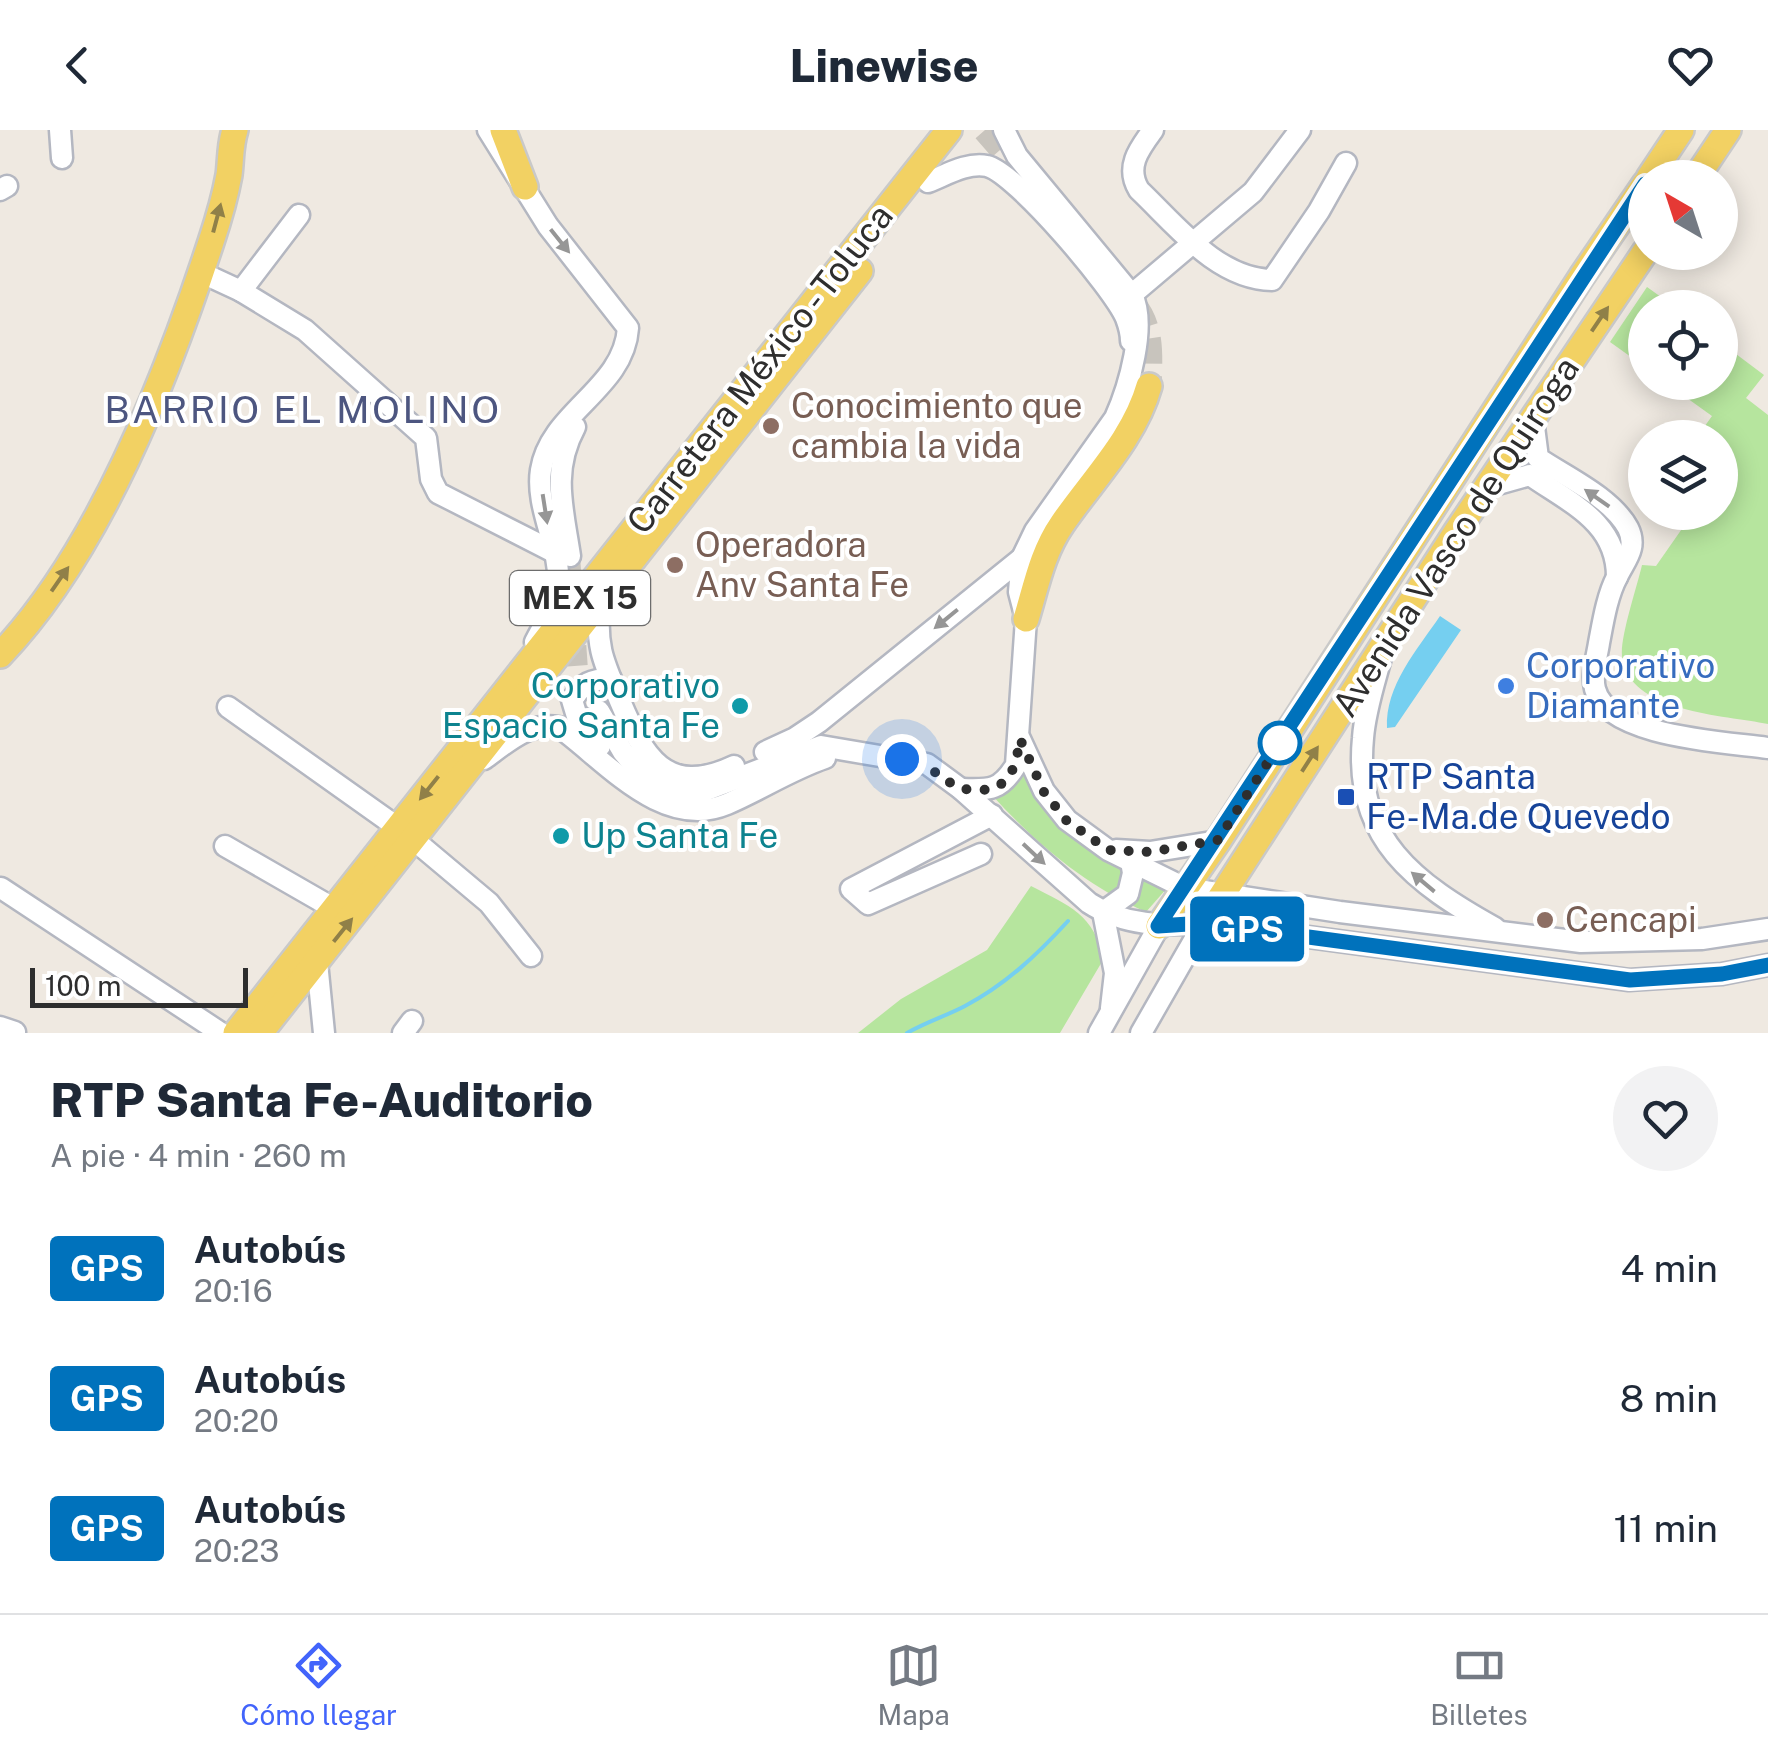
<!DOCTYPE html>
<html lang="es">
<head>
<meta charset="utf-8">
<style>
  :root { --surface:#fff; --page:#f2f2f3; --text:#1f2937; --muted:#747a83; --line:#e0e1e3; --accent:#4264fb }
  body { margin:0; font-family:"Public Sans",sans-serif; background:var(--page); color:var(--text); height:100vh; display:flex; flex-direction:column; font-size:38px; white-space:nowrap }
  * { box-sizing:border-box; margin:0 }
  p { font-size:32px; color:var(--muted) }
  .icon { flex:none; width:55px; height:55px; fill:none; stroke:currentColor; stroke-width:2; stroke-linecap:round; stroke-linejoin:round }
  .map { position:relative; height:903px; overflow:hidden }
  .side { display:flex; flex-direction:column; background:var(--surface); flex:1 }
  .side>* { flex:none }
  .badge { padding:0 20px; border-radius:8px; font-size:35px; line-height:65px }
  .needle { width:65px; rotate:321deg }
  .buttons { position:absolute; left:1628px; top:30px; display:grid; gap:20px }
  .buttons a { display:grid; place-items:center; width:110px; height:110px; border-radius:50%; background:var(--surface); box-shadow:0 5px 25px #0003; font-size:50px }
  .scale { position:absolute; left:30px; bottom:25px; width:218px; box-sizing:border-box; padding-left:10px; border:5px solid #2e2e2e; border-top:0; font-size:28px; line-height:35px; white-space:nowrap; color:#2e2e2e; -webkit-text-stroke:8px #fff; paint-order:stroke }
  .you { position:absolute; width:50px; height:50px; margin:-25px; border:8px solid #fff; border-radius:50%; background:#1a73e8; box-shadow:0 0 0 15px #1a73e833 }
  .map>.badge { position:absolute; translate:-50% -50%; box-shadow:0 0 0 5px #fff }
  .round { display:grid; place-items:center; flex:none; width:105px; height:105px; border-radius:52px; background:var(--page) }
  .overview { display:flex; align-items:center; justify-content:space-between; height:170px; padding:0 50px }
  h1 { font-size:48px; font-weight:800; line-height:75px }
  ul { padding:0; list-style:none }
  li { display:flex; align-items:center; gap:30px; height:130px; padding:0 50px }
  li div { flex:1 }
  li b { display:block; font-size:38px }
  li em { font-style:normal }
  li .badge { min-width:110px; font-weight:700; text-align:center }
  header { display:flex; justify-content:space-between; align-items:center; height:130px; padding:0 50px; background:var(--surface); font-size:45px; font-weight:800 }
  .dock { display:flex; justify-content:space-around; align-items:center; height:140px; border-top:2px solid var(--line); background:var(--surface); font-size:28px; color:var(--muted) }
  .dock a { display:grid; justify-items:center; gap:5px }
  .dock .on { color:var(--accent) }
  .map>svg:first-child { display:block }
  .green { fill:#b6e59e }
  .water { fill:#75cff0 }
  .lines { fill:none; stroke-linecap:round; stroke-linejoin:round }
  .stream { stroke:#75cff0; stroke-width:4 }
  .minor-tunnel { stroke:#c8c4bd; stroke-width:20; stroke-dasharray:20 10; stroke-linecap:butt }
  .major-tunnel { stroke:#c8c4bd; stroke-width:25; stroke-dasharray:25 12; stroke-linecap:butt }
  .minor-casing { stroke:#b4b7c1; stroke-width:25 }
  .major-casing { stroke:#c9c9c9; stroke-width:30 }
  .minor { stroke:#fff; stroke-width:20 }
  .major { stroke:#f2d163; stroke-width:25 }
  .oneway { fill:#908048 }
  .oneway2 { fill:#969696 }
  .line-casing { stroke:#fff; stroke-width:22 }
  .line { stroke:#0072bc; stroke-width:15 }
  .walk { stroke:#2e2e2e; stroke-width:10; stroke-dasharray:0 18 }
  .education-dot { fill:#8d6e63; stroke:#fff; stroke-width:4 }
  .shop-dot { fill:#3f7fe0; stroke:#fff; stroke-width:4 }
  .culture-dot { fill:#0f9aa8; stroke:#fff; stroke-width:4 }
  .stop-dot { fill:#fff; stroke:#0072bc; stroke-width:5 }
  .transit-dot { fill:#1a4fb4; stroke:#fff; stroke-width:4 }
  .labels { text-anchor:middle; stroke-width:8; stroke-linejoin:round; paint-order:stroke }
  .shield { fill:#fff; stroke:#6d6d6d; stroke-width:2.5 }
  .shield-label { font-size:32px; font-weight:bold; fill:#2e2e2e }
  .street-label { font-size:35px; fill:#2e2e2e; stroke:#fff }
  .education-label { font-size:35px; fill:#785e54; stroke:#fff; text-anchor:start }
  .shop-label { font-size:35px; fill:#366cbe; stroke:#fff; text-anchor:start }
  .culture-label { font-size:35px; fill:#0d838f; stroke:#fff; text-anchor:end }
  .transit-label { font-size:35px; fill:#164399; stroke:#fff; text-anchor:start }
  .neighbourhood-label { font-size:38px; letter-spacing:2.5px; fill:#4d5680; stroke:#fff }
</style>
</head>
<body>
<header><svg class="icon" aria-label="back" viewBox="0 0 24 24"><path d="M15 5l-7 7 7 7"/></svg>Linewise<svg class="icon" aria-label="heart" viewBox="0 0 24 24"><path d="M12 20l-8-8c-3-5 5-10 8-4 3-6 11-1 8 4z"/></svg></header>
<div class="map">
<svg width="1768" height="903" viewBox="0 0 1768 903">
  <rect width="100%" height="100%" fill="#efe9e1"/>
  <g class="green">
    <polygon points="1647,157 1675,177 1645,178 1645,237 1610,212"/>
    <path d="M1720,212L1764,245L1746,268L1768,285V594C1725,585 1628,583 1622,526C1620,507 1637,457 1642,435L1656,436L1693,383L1720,382V344L1728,332L1720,325V308L1697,307L1712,286L1666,253L1720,252Z"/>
    <path d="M1025,643L1111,730L1168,757L1146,782C1086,756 1036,714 992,665Z"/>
    <path d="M1031,756C1069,776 1095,784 1103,830L1060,903H858L901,869L987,820Z"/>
  </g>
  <path class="water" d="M1440,486L1461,500L1395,597L1387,598C1385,556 1417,520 1440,486Z"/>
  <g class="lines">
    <path class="stream" d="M907,903C926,892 946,886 965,876C1005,855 1037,825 1068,791"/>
    <polyline class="minor-tunnel" points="570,426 578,540 599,581"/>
    <g class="major-tunnel">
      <polyline points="985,0 1024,45"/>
      <path d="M1134,175C1153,198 1150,228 1149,256"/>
    </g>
    <g class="minor-casing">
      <g id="minor">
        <polyline points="60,0 62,28"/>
        <path d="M488,0L548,96L628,198C624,259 550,282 541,340C535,378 561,417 558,455C557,475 544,494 535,512"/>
        <path d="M1153,0C1139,19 1125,37 1139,60C1176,95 1217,149 1272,150L1319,81L1346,33"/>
        <path d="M928,52C946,45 967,32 987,36C1016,43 1113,158 1126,188C1129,196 1131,203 1131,211"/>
        <polyline points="0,60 7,56"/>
        <polyline points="200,142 241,161 305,200 426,308 431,349 438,363 552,421"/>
        <polyline points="241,161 299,85"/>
        <polyline points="1123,172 1253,62 1300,0"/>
        <path d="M1533,289L1538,328C1566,347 1611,367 1628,398C1638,418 1625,430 1617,447C1607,466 1603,492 1599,513C1597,527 1591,544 1595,559C1607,607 1726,612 1768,618"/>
        <path d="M1487,357L1530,345C1570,373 1617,392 1617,447"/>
        <path d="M570,426C563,379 551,341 575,297"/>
        <path d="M600,474C595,516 604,533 620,571C643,626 666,668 734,636"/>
        <path d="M1382,524C1375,551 1365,580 1363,608C1353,709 1416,754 1495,798"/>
        <polyline points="228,577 397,697"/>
        <path d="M599,581L623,622L642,644L661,659L673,663L704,661L821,616L927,634L961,659L1089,773C1124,796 1164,796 1204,793L1629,850L1722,844L1768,835"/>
        <polyline points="1020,609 1044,661 1067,690 1108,720 1185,758 1340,782 1581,812 1702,809 1768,799"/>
        <path d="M600,616L578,590L572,570C583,553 591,549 611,549"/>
        <polyline points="765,622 795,608 819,592 1022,428"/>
        <path d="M484,629C509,611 528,592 559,597C607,632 663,701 727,674C760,660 790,640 825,628"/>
        <path d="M961,659C990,660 1000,661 1016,635L1026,489L1019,462L1022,428L1035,401L1115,288C1129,257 1147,195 1132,165L1017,26L1004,0"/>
        <polyline points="414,710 489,773 531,826"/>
        <polyline points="225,716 333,778"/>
        <polyline points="1116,720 1150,722 1218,711"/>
        <polyline points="981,724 868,774 851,759 992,685"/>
        <polyline points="1,758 221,903"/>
        <polyline points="317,832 324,903"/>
        <polyline points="1111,878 1115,843 1103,782 1128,764 1133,743 1131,731"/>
        <polyline points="0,897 15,902"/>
        <polyline points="403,903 412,891"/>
        <polyline points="1099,903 1159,796"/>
        <polyline points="1141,903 1204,793"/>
      </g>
    </g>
    <g class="major-casing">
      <g id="major">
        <polyline points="503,0 525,57"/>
        <polyline points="1649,48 1681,0"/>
        <polyline points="1696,48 1728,0"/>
        <path d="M1026,489C1036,456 1042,423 1062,394C1092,350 1134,309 1149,256"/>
        <path d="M0,525C99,422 167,247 211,112C218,91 225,67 229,45C231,30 230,15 235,0"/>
        <polyline points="1204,793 1457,401 1645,122"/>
        <polyline points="1159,796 1218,711 1582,146 1645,54"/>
        <polyline points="236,903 949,0"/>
        <polyline points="260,903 860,141"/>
      </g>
    </g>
    <use href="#minor" class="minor"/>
    <use href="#major" class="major"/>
  </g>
  <defs><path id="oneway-solid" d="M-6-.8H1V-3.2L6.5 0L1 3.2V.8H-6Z" transform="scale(2.5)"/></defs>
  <g class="oneway">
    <use href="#oneway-solid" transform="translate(217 88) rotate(-75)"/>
    <use href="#oneway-solid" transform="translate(1600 189) rotate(-56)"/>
    <use href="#oneway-solid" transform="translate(60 449) rotate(-55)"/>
    <use href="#oneway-solid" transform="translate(1310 629) rotate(-57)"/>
    <use href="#oneway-solid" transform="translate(429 658) rotate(129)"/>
    <use href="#oneway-solid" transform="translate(343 800) rotate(-51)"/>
  </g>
  <g class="oneway2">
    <use href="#oneway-solid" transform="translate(560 111) rotate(51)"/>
    <use href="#oneway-solid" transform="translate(1597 368) rotate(-145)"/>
    <use href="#oneway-solid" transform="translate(545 379) rotate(81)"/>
    <use href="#oneway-solid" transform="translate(946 489) rotate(141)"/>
    <use href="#oneway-solid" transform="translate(1034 724) rotate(43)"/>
    <use href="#oneway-solid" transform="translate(1423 752) rotate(-140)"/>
  </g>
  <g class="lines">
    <g class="line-casing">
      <polyline id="line" points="1645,54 1158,796 1204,793 1630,850 1722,844 1768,835"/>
    </g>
    <use href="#line" class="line"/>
    <path class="walk" d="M902,629C935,636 933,644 958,657C965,660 974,660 982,660C1012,658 1016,634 1020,609L1044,662L1066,690L1108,720L1150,722L1218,710L1286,604L1280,613"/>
  </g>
  <g class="education-dot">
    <circle cx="771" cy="296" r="10"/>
    <circle cx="675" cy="435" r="10"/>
    <circle cx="1545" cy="790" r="10"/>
  </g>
  <circle class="shop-dot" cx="1506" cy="556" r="10"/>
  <g class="culture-dot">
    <circle cx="740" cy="576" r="10"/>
    <circle cx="561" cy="706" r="10"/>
  </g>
  <circle class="stop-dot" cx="1280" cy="613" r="20"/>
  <rect class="transit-dot" x="1336" y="657" width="20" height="20" rx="5"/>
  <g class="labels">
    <rect class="shield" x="510" y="441" width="140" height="54" rx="8"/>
    <g class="shield-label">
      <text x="580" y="479">MEX 15</text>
    </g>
    <g class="street-label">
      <text transform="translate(760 239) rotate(-52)" y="12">Carretera México - Toluca</text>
      <text transform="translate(1456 407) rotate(-57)" y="12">Avenida Vasco de Quiroga</text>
    </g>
    <g class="education-label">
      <text x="791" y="288">Conocimiento que<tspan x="791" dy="40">cambia la vida</tspan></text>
      <text x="695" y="427">Operadora<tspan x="695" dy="40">Anv Santa Fe</tspan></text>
      <text x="1565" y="802">Cencapi</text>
    </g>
    <g class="shop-label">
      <text x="1526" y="548">Corporativo<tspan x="1526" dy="40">Diamante</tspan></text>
    </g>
    <g class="culture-label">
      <text x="720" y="568">Corporativo<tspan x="720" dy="40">Espacio Santa Fe</tspan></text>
      <text x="581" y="718" text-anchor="start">Up Santa Fe</text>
    </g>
    <g class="transit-label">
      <text x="1366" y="659">RTP Santa<tspan x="1366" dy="40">Fe-Ma.de Quevedo</tspan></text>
    </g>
    <g class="neighbourhood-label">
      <text x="303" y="293">BARRIO EL MOLINO</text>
    </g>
  </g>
</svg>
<div class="buttons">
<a><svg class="needle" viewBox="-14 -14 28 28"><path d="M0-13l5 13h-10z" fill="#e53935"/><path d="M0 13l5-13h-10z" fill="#747a83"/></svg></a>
<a><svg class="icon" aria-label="locate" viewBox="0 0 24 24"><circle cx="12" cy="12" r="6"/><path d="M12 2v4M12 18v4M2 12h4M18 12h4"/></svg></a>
<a><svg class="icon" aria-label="layers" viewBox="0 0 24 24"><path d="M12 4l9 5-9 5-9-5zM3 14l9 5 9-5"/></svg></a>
</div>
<div class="scale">100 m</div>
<div class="you" style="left:902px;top:629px"></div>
<b class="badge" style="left:1247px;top:799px;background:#0072bc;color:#fff">GPS</b>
</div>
<section class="side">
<div class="overview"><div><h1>RTP Santa Fe-Auditorio</h1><p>A pie · 4 min · 260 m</p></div><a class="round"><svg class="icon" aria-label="heart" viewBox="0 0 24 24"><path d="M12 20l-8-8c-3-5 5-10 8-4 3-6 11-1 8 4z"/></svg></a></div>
<ul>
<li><span class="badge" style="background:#0072bc;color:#fff">GPS</span><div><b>Autobús</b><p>20:16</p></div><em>4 min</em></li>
<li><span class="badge" style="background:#0072bc;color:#fff">GPS</span><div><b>Autobús</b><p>20:20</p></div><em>8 min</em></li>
<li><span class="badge" style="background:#0072bc;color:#fff">GPS</span><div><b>Autobús</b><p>20:23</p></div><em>11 min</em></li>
</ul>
</section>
<nav class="dock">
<a class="on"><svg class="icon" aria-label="directions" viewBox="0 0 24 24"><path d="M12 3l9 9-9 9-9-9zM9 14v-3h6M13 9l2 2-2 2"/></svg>Cómo llegar</a>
<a><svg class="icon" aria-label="map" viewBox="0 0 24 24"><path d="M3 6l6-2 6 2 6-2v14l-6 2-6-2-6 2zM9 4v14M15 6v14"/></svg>Mapa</a>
<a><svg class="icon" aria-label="tickets" viewBox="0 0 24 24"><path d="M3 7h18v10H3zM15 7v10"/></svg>Billetes</a>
</nav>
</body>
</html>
